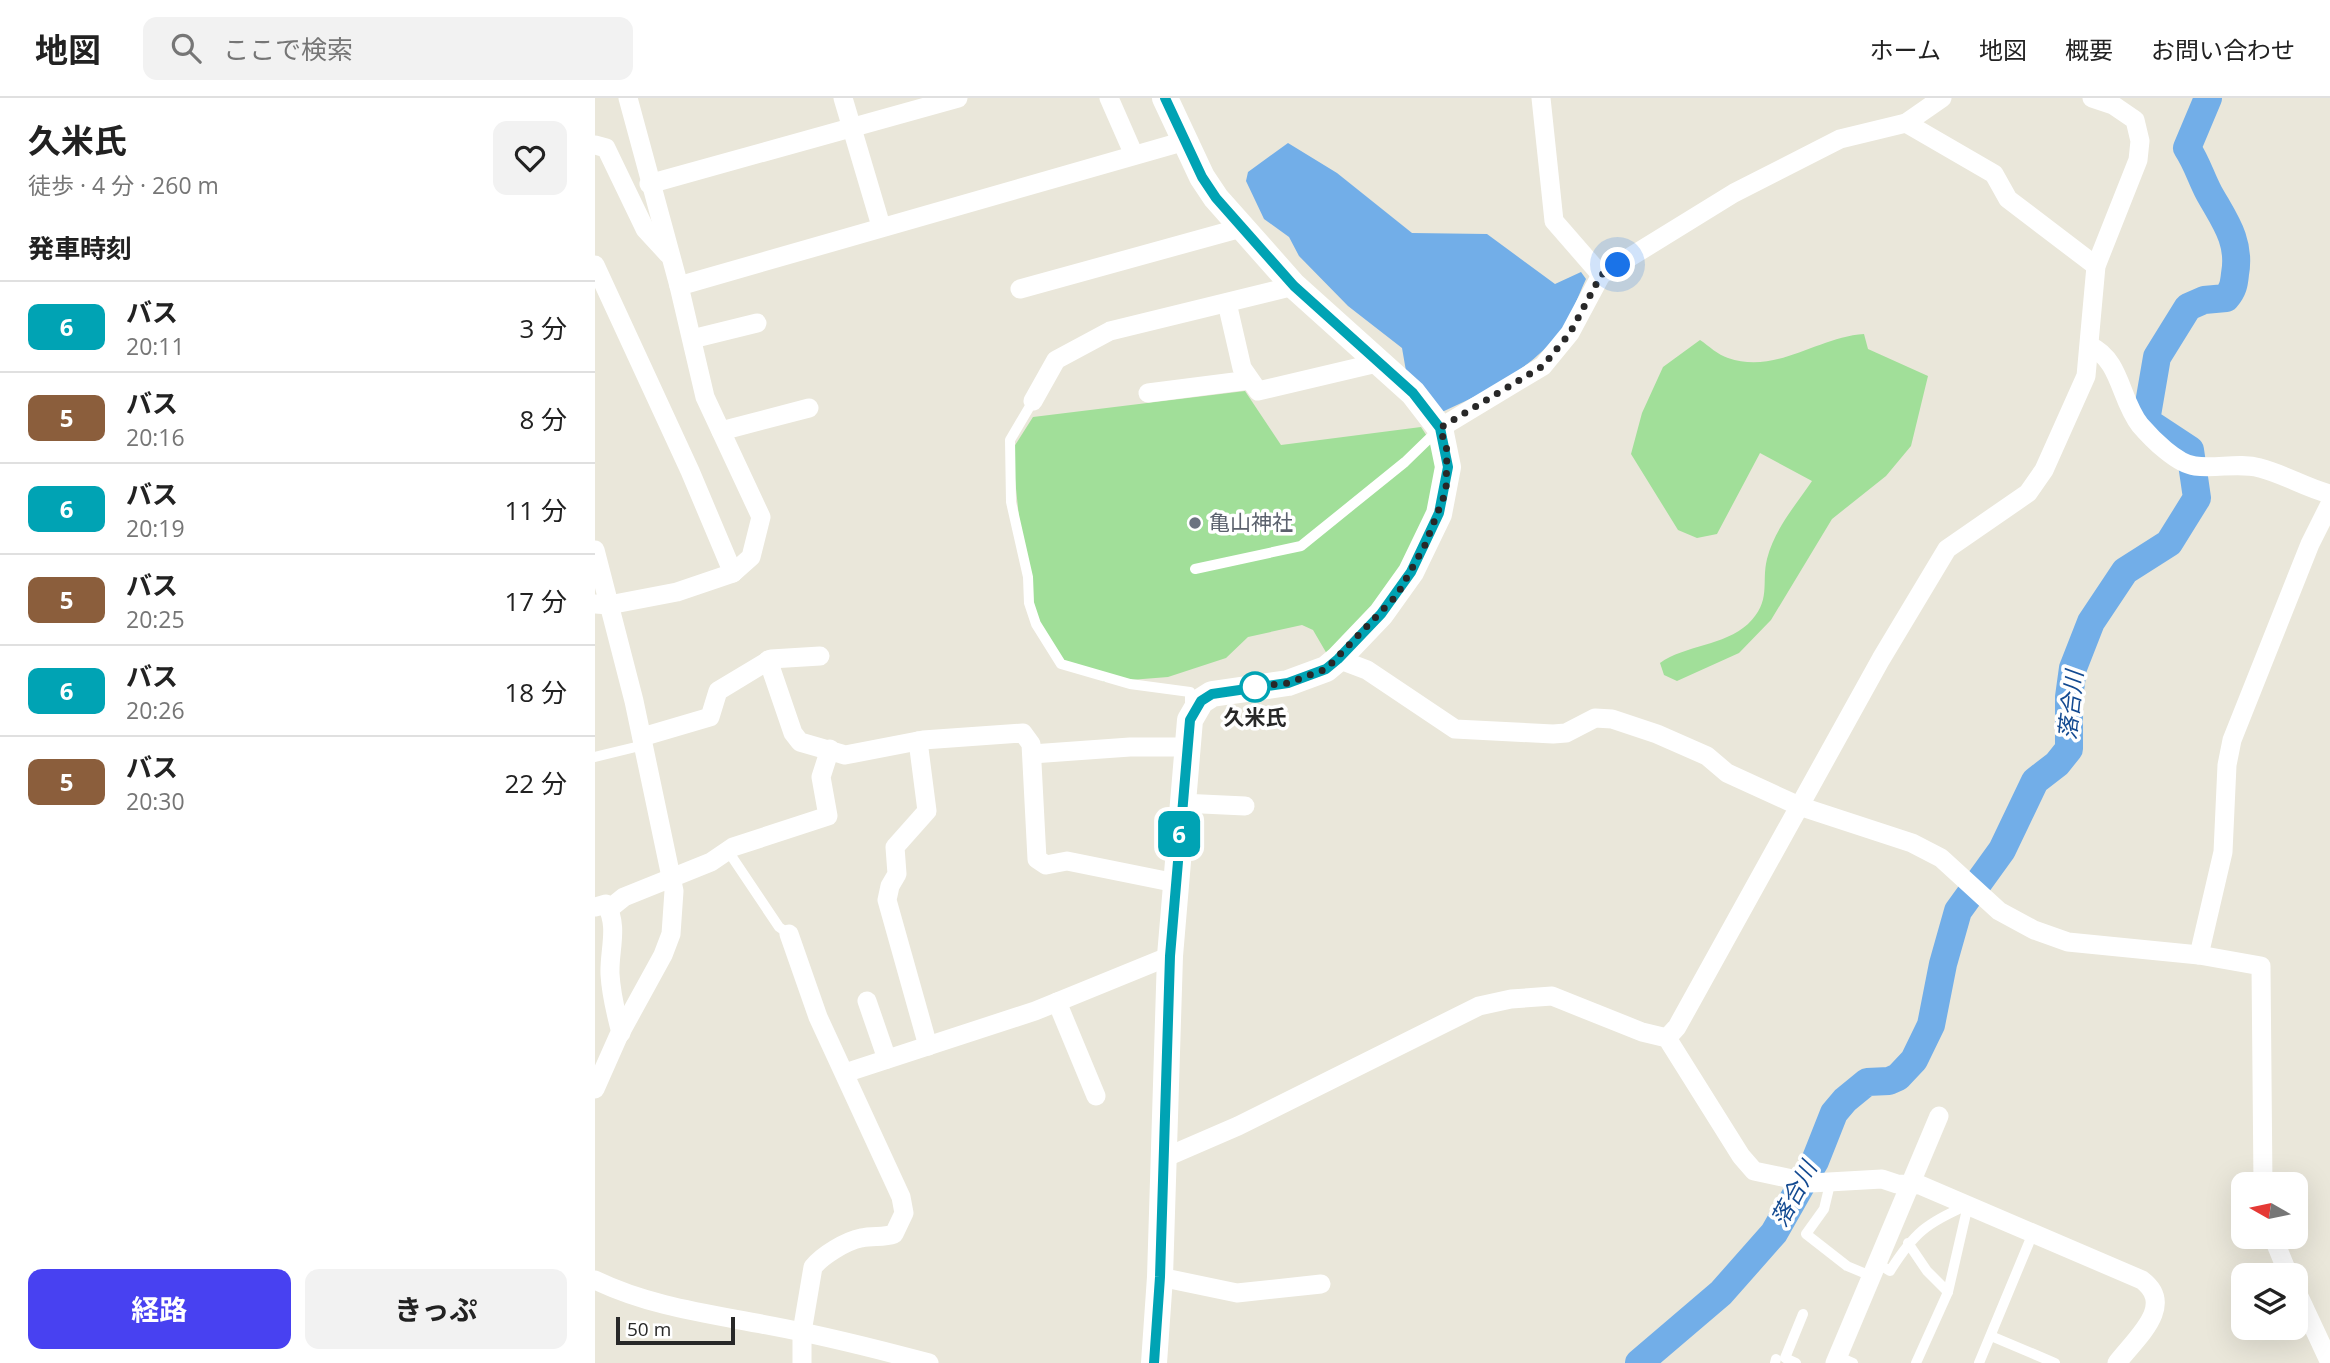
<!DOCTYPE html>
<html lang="ja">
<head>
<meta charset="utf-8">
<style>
  :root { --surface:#fff; --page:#f2f2f2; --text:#222; --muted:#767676; --line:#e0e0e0; --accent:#4841f1 }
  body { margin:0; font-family:"Open Sans","Noto Sans JP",sans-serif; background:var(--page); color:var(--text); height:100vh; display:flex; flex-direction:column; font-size:26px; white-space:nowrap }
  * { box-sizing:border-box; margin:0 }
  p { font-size:23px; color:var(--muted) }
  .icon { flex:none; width:38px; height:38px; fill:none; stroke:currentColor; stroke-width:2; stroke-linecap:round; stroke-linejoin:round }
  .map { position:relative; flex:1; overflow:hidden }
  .drawer { display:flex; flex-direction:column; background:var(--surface); width:595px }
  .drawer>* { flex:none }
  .badge { padding:0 14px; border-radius:10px; font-size:24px; line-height:46px }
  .needle { width:46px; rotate:279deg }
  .buttons { position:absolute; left:1636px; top:1074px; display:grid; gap:14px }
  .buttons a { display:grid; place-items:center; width:77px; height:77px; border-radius:14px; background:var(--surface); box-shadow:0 7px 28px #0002; font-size:35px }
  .scale { position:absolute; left:21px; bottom:18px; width:119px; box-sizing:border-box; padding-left:7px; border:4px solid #282828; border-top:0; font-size:19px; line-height:24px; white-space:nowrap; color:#282828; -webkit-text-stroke:5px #fff; paint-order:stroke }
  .you { position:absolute; width:35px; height:35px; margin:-18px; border:5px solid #fff; border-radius:50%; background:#1a73e8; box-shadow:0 0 0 10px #1a73e833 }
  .map>.badge { position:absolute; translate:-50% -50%; box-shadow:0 0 0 4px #fff }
  h2 { padding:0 28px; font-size:26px; line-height:63px }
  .round { display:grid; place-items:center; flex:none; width:74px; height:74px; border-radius:14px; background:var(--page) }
  .overview { display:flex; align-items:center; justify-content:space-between; height:119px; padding:0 28px }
  h1 { font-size:33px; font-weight:700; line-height:52px }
  .action { display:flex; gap:14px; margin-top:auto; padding:14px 28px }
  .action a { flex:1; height:80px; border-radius:14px; background:var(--accent); color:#fff; font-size:28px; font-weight:700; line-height:80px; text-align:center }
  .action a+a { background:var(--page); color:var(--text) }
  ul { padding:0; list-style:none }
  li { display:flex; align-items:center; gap:21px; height:91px; padding:0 28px; border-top:2px solid var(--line) }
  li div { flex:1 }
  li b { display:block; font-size:26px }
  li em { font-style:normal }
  li .badge { min-width:77px; font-weight:700; text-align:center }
  header { display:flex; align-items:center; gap:42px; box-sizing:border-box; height:98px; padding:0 35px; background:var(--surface); border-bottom:2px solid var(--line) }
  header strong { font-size:33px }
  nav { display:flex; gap:38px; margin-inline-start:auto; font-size:24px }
  .search { width:490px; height:63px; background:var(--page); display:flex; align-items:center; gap:18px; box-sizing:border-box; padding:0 24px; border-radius:14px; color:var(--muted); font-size:26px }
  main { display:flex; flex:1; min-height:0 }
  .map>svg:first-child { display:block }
  .green { fill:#a1df99 }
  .water { fill:#72aee8 }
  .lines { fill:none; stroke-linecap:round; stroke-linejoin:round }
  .river { stroke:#72aee8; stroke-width:28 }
  .lane { stroke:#fff; stroke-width:10 }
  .street { stroke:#fff; stroke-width:19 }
  .secondary { stroke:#fff; stroke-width:26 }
  .line-casing { stroke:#fff; stroke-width:16 }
  .line { stroke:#00a3b4; stroke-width:10 }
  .walk { stroke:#282828; stroke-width:7; stroke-dasharray:0 12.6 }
  .worship-dot { fill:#6b7280; stroke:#fff; stroke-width:2.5 }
  .stop-dot { fill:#fff; stroke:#00a3b4; stroke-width:3.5 }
  .labels { text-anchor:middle; stroke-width:7; stroke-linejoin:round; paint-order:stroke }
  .worship-label { font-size:21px; fill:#5b616d; stroke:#fff; text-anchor:start }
  .stop-label { font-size:21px; font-weight:bold; fill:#282828; stroke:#fff }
  .water-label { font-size:23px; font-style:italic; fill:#134a91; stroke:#fff }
</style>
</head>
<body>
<header>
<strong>地図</strong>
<div class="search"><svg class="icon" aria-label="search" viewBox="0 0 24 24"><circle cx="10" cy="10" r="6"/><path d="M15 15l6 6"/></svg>ここで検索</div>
<nav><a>ホーム</a><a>地図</a><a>概要</a><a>お問い合わせ</a></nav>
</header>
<main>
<section class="drawer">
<div class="overview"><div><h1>久米氏</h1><p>徒歩 · 4 分 · 260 m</p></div><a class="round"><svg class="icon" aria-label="heart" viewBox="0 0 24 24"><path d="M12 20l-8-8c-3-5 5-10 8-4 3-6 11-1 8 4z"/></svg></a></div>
<h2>発車時刻</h2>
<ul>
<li><span class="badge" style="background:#00a3b4;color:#fff">6</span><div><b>バス</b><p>20:11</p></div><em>3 分</em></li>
<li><span class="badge" style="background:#8b5e3c;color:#fff">5</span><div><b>バス</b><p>20:16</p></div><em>8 分</em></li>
<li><span class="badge" style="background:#00a3b4;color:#fff">6</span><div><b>バス</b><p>20:19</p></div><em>11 分</em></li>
<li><span class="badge" style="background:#8b5e3c;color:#fff">5</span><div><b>バス</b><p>20:25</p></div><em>17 分</em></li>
<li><span class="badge" style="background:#00a3b4;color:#fff">6</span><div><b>バス</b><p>20:26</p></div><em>18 分</em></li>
<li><span class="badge" style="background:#8b5e3c;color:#fff">5</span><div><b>バス</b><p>20:30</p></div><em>22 分</em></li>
</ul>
<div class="action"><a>経路</a><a>きっぷ</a></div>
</section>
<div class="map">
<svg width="1735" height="1265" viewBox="0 0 1735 1265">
  <rect width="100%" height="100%" fill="#eae7da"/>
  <g class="green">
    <path d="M1269,236L1273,251L1333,278L1316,348L1291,378L1237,421L1176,522L1144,555L1082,583L1069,577L1065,565C1090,547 1129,548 1153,526C1177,503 1166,485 1172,461C1179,432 1200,408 1217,383L1165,355L1122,436L1102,440L1083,432L1036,356L1047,315L1068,269L1105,242C1114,248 1123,257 1133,260C1181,277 1222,239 1269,236Z"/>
    <polygon points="650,293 686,347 826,329 839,349 842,367 833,420 792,492 732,556 718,532 707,527 653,539 631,560 573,579 510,584 470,565 445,530 431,487 417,352 438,319"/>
  </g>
  <path class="water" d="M693,45L742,75L817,135L892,136L960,186L986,174L991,181C983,198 976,220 964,235C935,272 889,295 847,314L811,273L807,250L753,208L704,158L694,139L669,121L651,83L653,74Z"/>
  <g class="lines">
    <path class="river" d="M1044,1265L1126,1195L1179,1135L1220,1063L1239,1015L1250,1002L1272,984L1294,983L1303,979L1319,962L1336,927L1348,866L1363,813L1407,752L1440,683L1462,666L1474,651V599L1478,570L1496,524L1530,473L1574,445L1602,400L1595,352L1551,323L1562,259L1593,209L1609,202L1631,200C1638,192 1639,186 1640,176C1646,143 1629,122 1614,95C1606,80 1602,65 1592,50L1613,0"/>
    <g class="lane">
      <polyline points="438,303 415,342 416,404 433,479 434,505 441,526 466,566 535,586 595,594 595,607"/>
      <polyline points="600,471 706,448 810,364 844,331"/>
      <polyline points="0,659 49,647"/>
      <polyline points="133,753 184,829 194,836"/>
      <polyline points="1235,1086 1229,1111 1211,1136 1252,1168 1276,1178"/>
      <polyline points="1313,1145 1332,1173 1353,1194"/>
      <path d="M1282,1165L1295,1173C1319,1135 1331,1125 1373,1107"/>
      <polyline points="1396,1238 1460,1265"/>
      <polyline points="1242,1258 1258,1265"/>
      <polyline points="1180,1265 1181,1261"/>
      <polyline points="1201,1265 1190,1260 1208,1216"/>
      <polyline points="1321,1265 1353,1194 1373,1107"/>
      <polyline points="1384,1265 1438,1135"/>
    </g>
    <g class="street">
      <polyline points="248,0 286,128"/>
      <polyline points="514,0 539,57"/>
      <polyline points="946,0 959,123 1006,177"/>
      <polyline points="1311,25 1399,76 1413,101 1501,168"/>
      <polyline points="0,47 11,50 50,131 73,156"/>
      <polyline points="54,86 363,0"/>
      <polyline points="0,167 95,373 138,475"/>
      <polyline points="84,188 590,43"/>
      <polyline points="425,191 646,130"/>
      <polyline points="632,205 647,270 663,293 782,265"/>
      <polyline points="97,241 162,225"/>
      <path d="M1495,248C1526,262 1525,302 1545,327C1557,341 1582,366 1600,368C1622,371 1644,364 1665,370C1689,376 1711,390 1735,396"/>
      <polyline points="553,295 655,282"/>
      <polyline points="438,303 461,262 515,233 699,188"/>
      <polyline points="845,330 948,268 975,235 1006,177 1139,95 1245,41 1311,25 1347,0"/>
      <polyline points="126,333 214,310"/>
      <polyline points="0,452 39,603 79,793 76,836 68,857 23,939 0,991"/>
      <polyline points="0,506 14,507 82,494 138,475 156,459 166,419 110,299 84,188 33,0"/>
      <polyline points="743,561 772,572 860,631 958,636 971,635 1000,620 1017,621 1062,636 1112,658 1132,675 1204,708 1317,745 1346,760 1404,813 1439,832 1473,844 1604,857 1666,868 1668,1087"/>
      <polyline points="173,562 198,635 205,644 250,657 328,642 428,635 436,646 442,761 451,767 472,763 581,785"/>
      <polyline points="47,639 115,619 123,593 176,561 225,558"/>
      <polyline points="323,643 332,713 300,749 302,776 295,788 292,802 333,948"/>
      <polyline points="437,656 535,649 590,649"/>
      <polyline points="586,705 650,708"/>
      <path d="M0,809L11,806C24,829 14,852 15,876C16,896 21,916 26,935"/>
      <polyline points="14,811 29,799 116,764 138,749 233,718 226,679 235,651"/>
      <path d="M194,836L223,919L306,1099L309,1115L299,1136C288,1140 278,1137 266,1140C251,1143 228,1157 218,1169L207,1234V1265"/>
      <polyline points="1604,857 1628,754 1632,667 1637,642 1715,446 1735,406"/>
      <polyline points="272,903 292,961"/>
      <polyline points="462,904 501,998"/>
      <polyline points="1072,940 1082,929 1286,561 1352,451 1433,395 1449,372 1491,278 1501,168 1543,62 1545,43 1540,22 1518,7 1497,0"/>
      <polyline points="250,975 440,913 575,858"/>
      <path d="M569,1060L643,1028L884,908L916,901L957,898L1047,934L1072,940L1146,1058L1159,1073L1216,1085L1287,1081L1302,1086L1325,1087L1547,1182C1581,1208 1541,1240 1522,1265"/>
      <polyline points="1678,1139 1694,1178"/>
      <polyline points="565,1179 642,1195 726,1186"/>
      <path d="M0,1182C56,1209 116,1216 177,1228C230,1238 282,1251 334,1265"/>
      <polyline points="1701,1192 1735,1265"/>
      <polyline points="1240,1265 1344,1018"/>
    </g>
    <polyline class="secondary" points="559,1265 565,1179 575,858 595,622 606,603 617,596 693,585 731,571 743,561 786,516 816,474 844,416 853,369 845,330 818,295 699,188 621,100 607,79 570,0"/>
  </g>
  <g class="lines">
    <g class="line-casing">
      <polyline id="line" points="559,1265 565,1179 575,858 595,622 606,603 617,596 693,585 731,571 743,561 786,516 816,474 844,415 853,369 845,330 818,295 699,188 621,100 607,79 570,0"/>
    </g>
    <use href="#line" class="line"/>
    <polyline class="walk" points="660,589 657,589 693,585 731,571 802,497 830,447 851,393 852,352 845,330 948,268 975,235 1006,177 1023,167"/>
  </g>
  <circle class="worship-dot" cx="600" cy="425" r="7"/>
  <circle class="stop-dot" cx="660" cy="589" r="14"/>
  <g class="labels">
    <g class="worship-label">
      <text x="614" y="432">亀山神社</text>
    </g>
    <g class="stop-label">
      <text x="660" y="627">久米氏</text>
    </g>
    <g class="water-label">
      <text transform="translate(1476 607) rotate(-84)" y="8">落合川</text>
      <text transform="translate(1199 1096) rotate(-62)" y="8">落合川</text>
    </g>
  </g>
</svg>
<div class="buttons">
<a><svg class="needle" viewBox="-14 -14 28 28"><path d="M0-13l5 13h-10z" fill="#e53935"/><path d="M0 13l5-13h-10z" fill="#767676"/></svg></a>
<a><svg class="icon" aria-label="layers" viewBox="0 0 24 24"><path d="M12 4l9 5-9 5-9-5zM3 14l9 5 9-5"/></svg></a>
</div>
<div class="scale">50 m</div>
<div class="you" style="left:1023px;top:167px"></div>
<b class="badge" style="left:584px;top:736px;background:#00a3b4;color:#fff">6</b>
</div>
</main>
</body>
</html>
